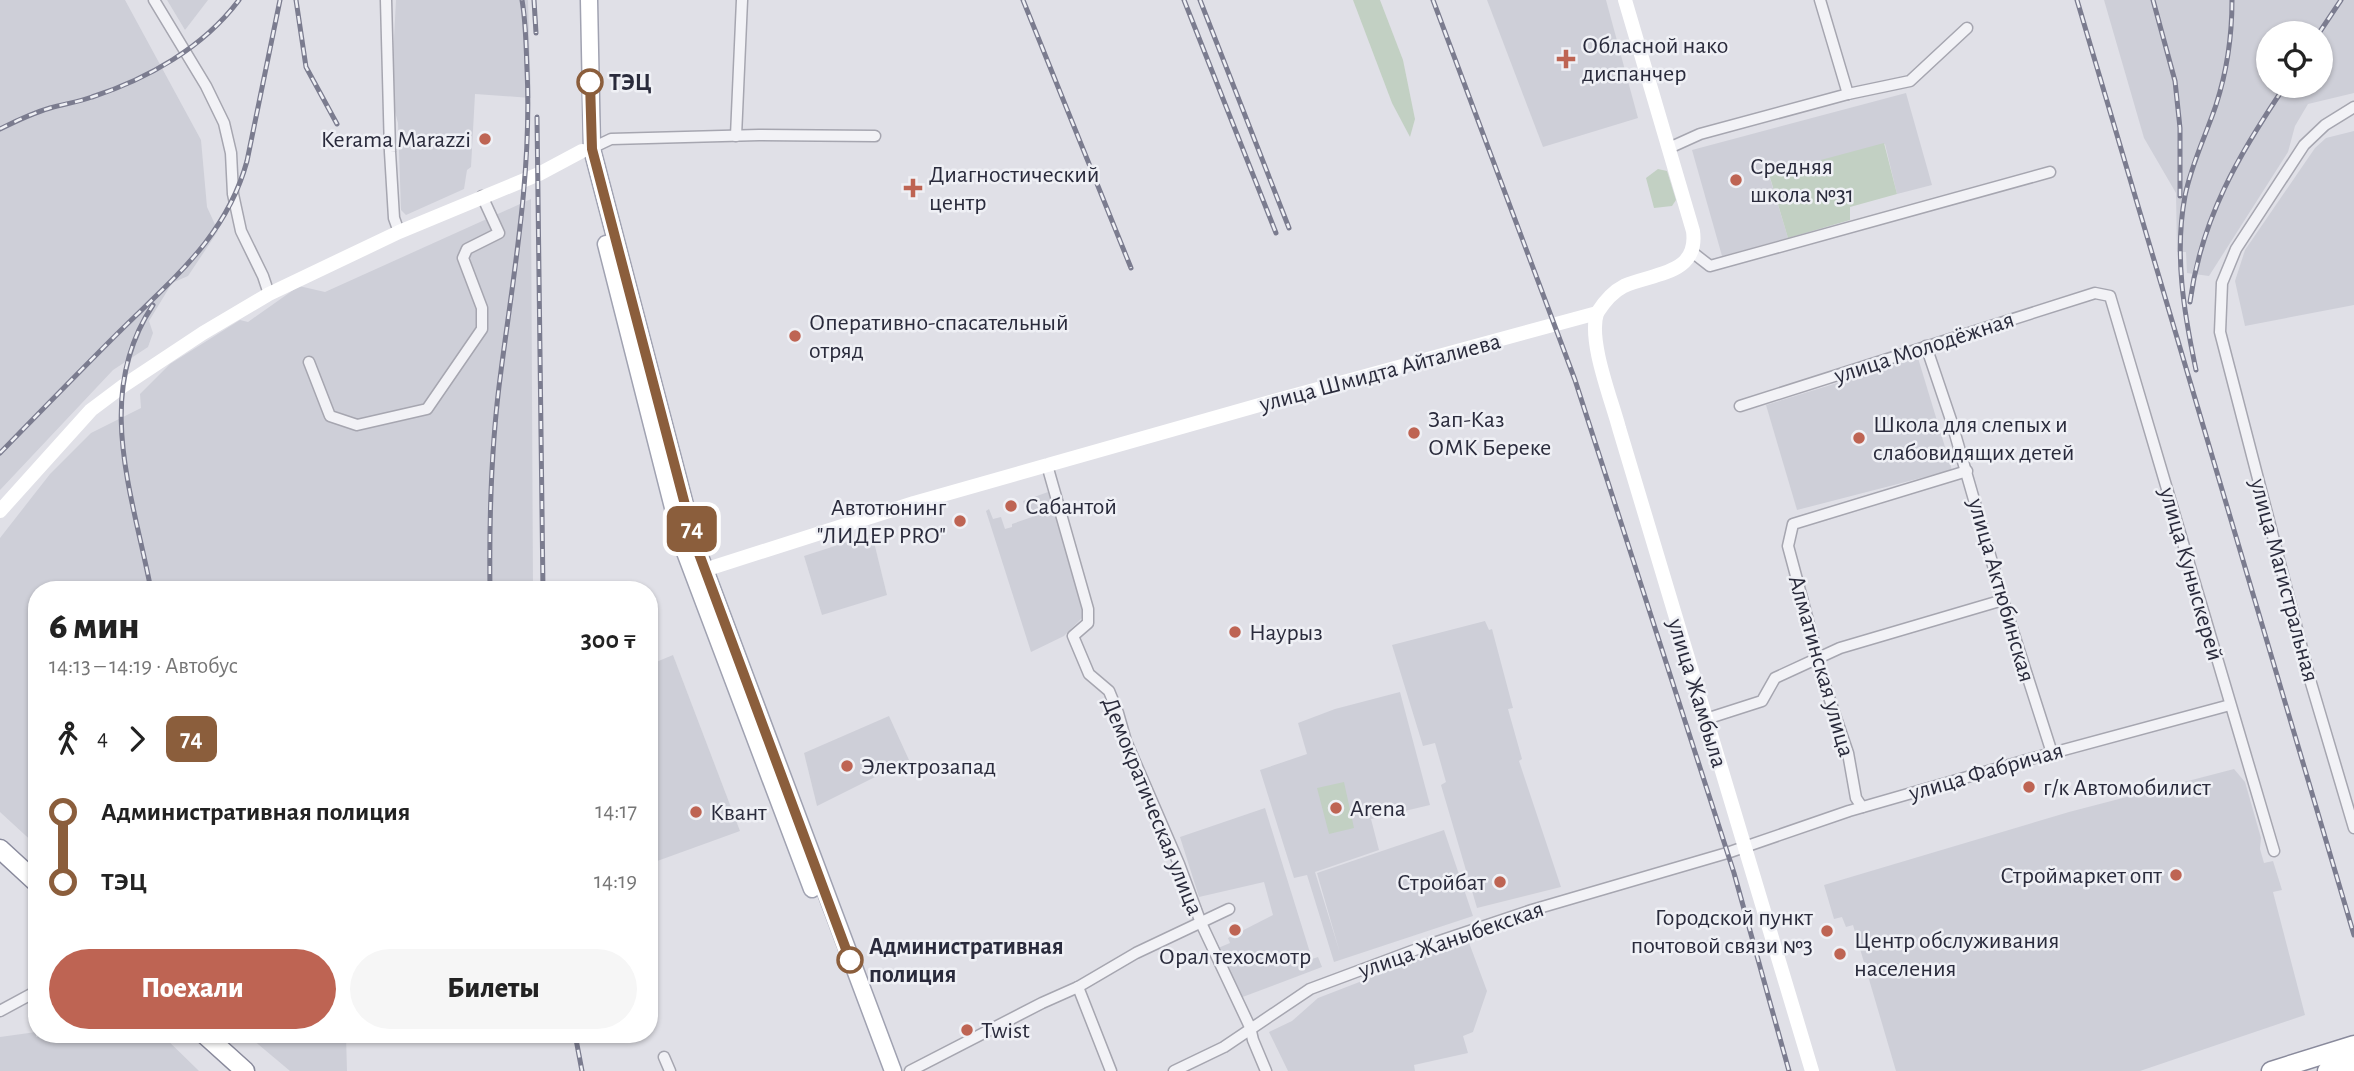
<!DOCTYPE html>
<html lang="ru">
<head>
<meta charset="utf-8">
<style>
  :root { --surface:#fff; --page:#f6f6f6; --text:#222; --muted:#767676; --accent:#be6453 }
  body { margin:0; font-family:"Alegreya Sans",sans-serif; background:var(--page); color:var(--text); height:100vh; display:flex; flex-direction:column; font-size:26px; white-space:nowrap }
  * { box-sizing:border-box; margin:0 }
  p { font-size:23px; color:var(--muted) }
  .icon { flex:none; width:38px; height:38px; fill:none; stroke:currentColor; stroke-width:2; stroke-linecap:round; stroke-linejoin:round }
  .map { position:relative; flex:1; overflow:hidden }
  .panel { position:absolute; left:28px; top:581px; width:630px; height:462px; display:flex; flex-direction:column; background:var(--surface); border-radius:28px; box-shadow:0 2px 5px #0004 }
  .panel>* { flex:none }
  .badge { padding:0 14px; border-radius:10px; font-size:24px; line-height:46px }
  .tools { position:absolute; left:2256px; top:21px; display:grid; gap:14px }
  .tools a { display:grid; place-items:center; width:77px; height:77px; border-radius:50%; background:var(--surface); box-shadow:0 2px 5px #0004; font-size:35px }
  .map>.badge { position:absolute; translate:-50% -50%; box-shadow:0 0 0 4px #fff }
  .legs { display:flex; align-items:center; gap:10px; height:77px; padding:0 21px; font-size:23px }
  .legs p { margin-inline-start:auto }
  .head { display:flex; align-items:center; justify-content:space-between; height:119px; padding:0 21px }
  h1 { font-size:38px; font-weight:800; line-height:52px }
  .button { display:flex; gap:14px; margin-top:auto; padding:14px 21px }
  .button a { flex:1; height:80px; border-radius:42px; background:var(--accent); color:#fff; font-size:28px; font-weight:800; line-height:80px; text-align:center }
  .button a+a { background:var(--page); color:var(--text) }
  ul { padding:0 21px; list-style:none }
  li { display:flex; align-items:center; gap:24px; height:70px; font-size:26px }
  li i { display:grid; place-items:center; width:10px; height:100%; margin:0 9px; background:currentColor }
  li i::after { content:''; width:18px; height:18px; margin:-9px; border:5px solid; border-radius:50%; background:var(--surface) }
  li p { margin-inline-start:auto }
  li:first-child i { background:linear-gradient(#0000 50%,currentColor 0) }
  li:last-child i { background:linear-gradient(currentColor 50%,#0000 0) }
  .map>svg:first-child { display:block }
  .built { fill:#cecfd8; fill-rule:evenodd }
  .green { fill:#c2d0c3 }
  .lines { fill:none; stroke-linecap:round; stroke-linejoin:round }
  .street-casing { stroke:#a6a6b0; stroke-width:13 }
  .primary-casing { stroke:#a0a2b1; stroke-width:19 }
  .highway-casing { stroke:#898a9c; stroke-width:21 }
  .street { stroke:#f2f2f6; stroke-width:10 }
  .secondary { stroke:#fff; stroke-width:14 }
  .primary { stroke:#fff; stroke-width:16 }
  .highway { stroke:#fff; stroke-width:18 }
  .rail-casing { stroke:#7b7c8f; stroke-width:5 }
  .rail { stroke:#eff0f5; stroke-width:2.5; stroke-dasharray:8; stroke-linecap:butt }
  .line-1-casing { stroke:#fff; stroke-width:16 }
  .line-1 { stroke:#8b5e3c; stroke-width:10 }
  .poi-dot { fill:#be6453; stroke:#eff0f5; stroke-width:2.5 }
  .stop-1-dot { fill:#fff; stroke:#8b5e3c; stroke-width:3.5 }
  .labels { text-anchor:middle; stroke-width:5; stroke-linejoin:round; paint-order:stroke }
  .poi-label { font-size:24px; fill:#2a2b3c; stroke:#eff0f5; text-anchor:start }
  .stop-label { font-size:24px; font-weight:bold; fill:#2a2b3c; stroke:#eff0f5; text-anchor:start }
  .street-label { font-size:24px; fill:#2a2b3c; stroke:#eff0f5 }
</style>
</head>
<body>
<div class="map">
<svg width="2354" height="1071" viewBox="0 0 2354 1071">
  <rect width="100%" height="100%" fill="#e0e0e7"/>
  <g class="built">
    <polygon points="0,0 125,0 201,140 207,207 218,231 188,276 172,283 149,321 153,333 148,347 113,370 0,490"/>
    <polygon points="167,0 208,0 185,30"/>
    <polygon points="396,0 528,0 531,98 475,94 471,167 467,170 464,189 406,215 401,210 398,123 391,97"/>
    <polygon points="1487,0 1606,0 1638,118 1543,147"/>
    <path d="M2104,0H2354V93L2308,104L2295,126L2288,152L2209,276L2187,273L2186,252H2177L2176,193L2144,138ZM2268,33H2320V86H2268Z"/>
    <polygon points="1906,93 1932,185 1897,194 1885,144 1769,175 1788,238 1722,256 1692,150"/>
    <polygon points="2354,131 2354,305 2245,326 2235,281 2245,250 2315,148 2326,138"/>
    <polygon points="531,199 533,590 37,590 37,846 0,812 0,538 50,474 91,433 141,408 140,394 170,364 240,320 248,322 299,286 325,292"/>
    <polygon points="1918,358 1952,470 1797,510 1766,405"/>
    <polygon points="1048,492 1085,615 1064,636 1031,652 986,511 989,509 993,519 1001,517 1005,529 1012,527 1012,524 1032,517 1030,510 1026,511 1023,501"/>
    <polygon points="872,534 887,595 822,615 804,556"/>
    <polygon points="1485,621 1489,630 1492,629 1513,708 1508,709 1522,759 1519,761 1561,887 1477,908 1441,785 1446,782 1435,743 1423,746 1392,645"/>
    <polygon points="673,655 740,831 649,864 649,665"/>
    <polygon points="1400,692 1430,805 1371,819 1379,850 1315,872 1340,953 1317,873 1444,830 1473,916 1334,962 1307,875 1294,878 1260,770 1307,754 1298,723 1335,709"/>
    <polygon points="889,716 909,760 817,806 804,753"/>
    <polygon points="2234,769 2245,782 2261,838 2260,849 2264,863 2273,861 2282,890 2273,892 2305,1015 2140,1071 1896,1071 1853,925 1846,927 1842,917 1834,919 1824,885 2069,812"/>
    <polygon points="1265,808 1312,959 1318,957 1322,967 1232,1001 1211,951 1230,943 1228,938 1273,915 1264,882 1199,897 1180,837"/>
    <polygon points="1468,940 1487,991 1473,1032 1463,1036 1468,1053 1414,1065 1415,1071 1288,1071 1269,1032 1292,1021 1318,998"/>
    <polygon points="36,1032 36,1037 67,1034 161,1034 199,1071 0,1071 0,1037"/>
    <polygon points="246,1034 346,1034 347,1071 290,1071"/>
  </g>
  <g class="green">
    <polygon points="1353,0 1380,0 1403,60 1415,119 1410,137 1392,103"/>
    <polygon points="1884,143 1897,194 1850,207 1850,220 1788,238 1769,174"/>
    <polygon points="1658,169 1667,171 1676,200 1672,206 1654,208 1646,178"/>
    <polygon points="1344,782 1354,828 1329,834 1317,788"/>
  </g>
  <g class="lines">
    <g class="street-casing">
      <g id="street">
        <polyline points="154,0 206,86 224,123 231,153 233,194 241,231 263,276 269,294"/>
        <polyline points="386,0 390,152 394,218 399,232"/>
        <polyline points="1820,0 1848,94"/>
        <polyline points="2354,107 2325,125 2304,145 2236,249 2222,283 2220,332 2311,683 2354,828"/>
        <polyline points="736,136 742,0"/>
        <polyline points="1669,148 1700,134 1848,94 1910,81 1967,28"/>
        <polyline points="590,149 611,139 759,135 875,136"/>
        <polyline points="1692,252 1710,266 2050,172"/>
        <polyline points="1926,346 1951,420 2003,600 2052,753"/>
        <polyline points="309,362 330,416 357,425 427,409 482,329 482,308 463,258 467,249 499,233 482,196"/>
        <polyline points="1740,406 2095,293 2110,296 2274,851"/>
        <polyline points="1047,465 1088,609 1088,623 1073,636 1089,674 1109,691 1118,713 1126,741 1179,864 1201,923 1250,1027 1253,1040 1266,1071"/>
        <polyline points="1706,719 1762,701 1775,678 1840,648 2003,600"/>
        <polyline points="1862,807 1856,798 1848,753 1816,659 1814,643 1788,546 1793,524 1967,471"/>
        <polyline points="1078,987 1111,1071"/>
        <polyline points="0,1011 37,991"/>
        <polyline points="664,1057 670,1071"/>
        <polyline points="910,1071 1042,1003 1078,987 1136,953 1229,909"/>
        <polyline points="1174,1071 1224,1047 1310,989 1428,945 1532,910 1727,853 1849,811 2030,759 2230,705"/>
      </g>
    </g>
    <g class="primary-casing">
      <g id="primary">
        <polyline points="589,0 592,149 695,543 893,1071"/>
        <polyline points="606,244 683,547 812,889"/>
      </g>
    </g>
    <g class="highway-casing">
      <g id="highway">
        <polyline points="0,849 37,883"/>
        <polyline points="204,1034 245,1071"/>
        <polyline points="2271,1071 2354,1045"/>
        <polyline points="2327,1071 2354,1063"/>
      </g>
    </g>
    <use href="#street" class="street"/>
    <g class="secondary">
      <path d="M1597,313C1588,341 1611,398 1619,428L1812,1071"/>
      <polyline points="0,511 91,410 123,386 203,333 269,294 399,232 539,174 582,151"/>
      <path d="M695,573L914,503L1270,402L1597,313C1604,302 1612,292 1624,286C1653,273 1699,275 1693,231L1625,0"/>
    </g>
    <use href="#primary" class="primary"/>
    <use href="#highway" class="highway"/>
    <g class="rail-casing">
      <g id="rail">
        <polyline points="296,0 306,67 337,124"/>
        <polyline points="534,0 536,33"/>
        <polyline points="1023,0 1131,268"/>
        <polyline points="1184,0 1276,233"/>
        <polyline points="1200,0 1289,228"/>
        <polyline points="1433,0 1575,380 1734,873 1789,1071"/>
        <polyline points="2077,0 2354,935"/>
        <polyline points="2153,0 2175,81 2180,128 2180,196"/>
        <polyline points="2319,33 2341,0"/>
        <polyline points="537,117 543,590"/>
        <path d="M0,129C16,121 33,113 50,108C64,104 78,102 92,97C147,79 203,48 239,0"/>
        <path d="M2190,302C2201,219 2239,154 2285,86"/>
        <path d="M2196,370C2184,313 2174,254 2185,196C2191,165 2206,135 2216,105C2227,71 2232,36 2232,0"/>
        <path d="M0,453C39,413 78,373 117,334C171,280 226,238 247,161L280,0"/>
        <path d="M151,590C133,495 93,395 153,305"/>
        <path d="M490,590C489,517 491,444 501,371C514,271 532,171 527,69C526,46 526,23 522,0"/>
        <polyline points="575,1034 582,1071"/>
      </g>
    </g>
    <use href="#rail" class="rail"/>
  </g>
  <g class="lines">
    <g class="line-1-casing">
      <polyline id="line-1" points="590,82 592,149 695,543 850,960"/>
    </g>
    <use href="#line-1" class="line-1"/>
  </g>
  <g class="poi-dot">
    <path d="M1562.5 48.5h7v7h7v7h-7v7h-7v-7h-7v-7h7z"/>
    <circle cx="485" cy="139" r="7"/>
    <circle cx="1736" cy="180" r="7"/>
    <path d="M909.5 177.5h7v7h7v7h-7v7h-7v-7h-7v-7h7z"/>
    <circle cx="795" cy="336" r="7"/>
    <circle cx="1414" cy="433" r="7"/>
    <circle cx="1859" cy="438" r="7"/>
    <circle cx="1011" cy="506" r="7"/>
    <circle cx="960" cy="521" r="7"/>
    <circle cx="1235" cy="632" r="7"/>
    <circle cx="847" cy="766" r="7"/>
    <circle cx="2029" cy="787" r="7"/>
    <circle cx="1336" cy="808" r="7"/>
    <circle cx="696" cy="812" r="7"/>
    <circle cx="2176" cy="875" r="7"/>
    <circle cx="1500" cy="882" r="7"/>
    <circle cx="1235" cy="930" r="7"/>
    <circle cx="1827" cy="931" r="7"/>
    <circle cx="1840" cy="954" r="7"/>
    <circle cx="967" cy="1030" r="7"/>
  </g>
  <g class="stop-1-dot">
    <circle cx="590" cy="82" r="12"/>
    <circle cx="850" cy="960" r="12"/>
  </g>
  <g class="labels">
    <g class="poi-label">
      <text x="1582" y="53">Обласной нако<tspan x="1582" dy="28">диспанчер</tspan></text>
      <text x="471" y="147" text-anchor="end">Kerama Marazzi</text>
      <text x="1750" y="174">Средняя<tspan x="1750" dy="28">школа №31</tspan></text>
      <text x="929" y="182">Диагностический<tspan x="929" dy="28">центр</tspan></text>
      <text x="809" y="330">Оперативно-спасательный<tspan x="809" dy="28">отряд</tspan></text>
      <text x="1428" y="427">Зап-Каз<tspan x="1428" dy="28">ОМК Береке</tspan></text>
      <text x="1873" y="432">Школа для слепых и<tspan x="1873" dy="28">слабовидящих детей</tspan></text>
      <text x="1025" y="514">Сабантой</text>
      <text x="946" y="515" text-anchor="end">Автотюнинг<tspan x="946" dy="28">"ЛИДЕР PRO"</tspan></text>
      <text x="1249" y="640">Наурыз</text>
      <text x="861" y="774">Электрозапад</text>
      <text x="2043" y="795">г/к Автомобилист</text>
      <text x="1350" y="816">Arena</text>
      <text x="710" y="820">Квант</text>
      <text x="2162" y="883" text-anchor="end">Строймаркет опт</text>
      <text x="1486" y="890" text-anchor="end">Стройбат</text>
      <text x="1813" y="925" text-anchor="end">Городской пункт<tspan x="1813" dy="28">почтовой связи №3</tspan></text>
      <text x="1854" y="948">Центр обслуживания<tspan x="1854" dy="28">наcеления</tspan></text>
      <text x="1235" y="964" text-anchor="middle">Орал техосмотр</text>
      <text x="981" y="1038">Twist</text>
    </g>
    <g class="stop-label">
      <text x="609" y="90">ТЭЦ</text>
      <text x="869" y="954">Административная<tspan x="869" dy="28">полиция</tspan></text>
    </g>
    <g class="street-label">
      <text transform="translate(1924 347) rotate(-18)" y="8">улица Молодёжная</text>
      <text transform="translate(1380 372) rotate(-15)" y="8">улица Шмидта Айталиева</text>
      <text transform="translate(2192 574) rotate(74)" y="8">улица Куныскерей</text>
      <text transform="translate(2285 580) rotate(75)" y="8">улица Магистральная</text>
      <text transform="translate(2002 590) rotate(74)" y="8">улица Актюбинская</text>
      <text transform="translate(1822 666) rotate(74)" y="8">Алматинская улица</text>
      <text transform="translate(1698 693) rotate(73)" y="8">улица Жамбыла</text>
      <text transform="translate(1986 771) rotate(-16)" y="8">улица Фабричая</text>
      <text transform="translate(1153 806) rotate(68)" y="8">Демократическая улица</text>
      <text transform="translate(1451 939) rotate(-19)" y="8">улица Жаныбекская</text>
    </g>
  </g>
</svg>
<div class="tools">
<a><svg class="icon" aria-label="locate" viewBox="0 0 24 24"><circle cx="12" cy="12" r="6"/><path d="M12 2v4M12 18v4M2 12h4M18 12h4"/></svg></a>
</div>
<b class="badge" style="left:692px;top:529px;background:#8b5e3c;color:#fff">74</b>
<section class="panel">
<div class="head"><div><h1>6 мин</h1><p>14:13 – 14:19 · Автобус</p></div><b>300 ₸</b></div>
<div class="legs"><svg class="icon" aria-label="walk" viewBox="0 0 24 24"><circle cx="13" cy="4" r="2"/><path d="M13 8l-2 6 4 7M11 14l-3 7M7 12l3-4h3l4 4"/></svg>4<svg class="icon" aria-label="forward" viewBox="0 0 24 24"><path d="M9 5l7 7-7 7"/></svg><b class="badge" style="background:#8b5e3c;color:#fff">74</b></div>
<ul>
<li><i style="color:#8b5e3c"></i><b>Административная полиция</b><p>14:17</p></li>
<li><i style="color:#8b5e3c"></i><b>ТЭЦ</b><p>14:19</p></li>
</ul>
<div class="button"><a>Поехали</a><a>Билеты</a></div>
</section>
</div>
</body>
</html>
